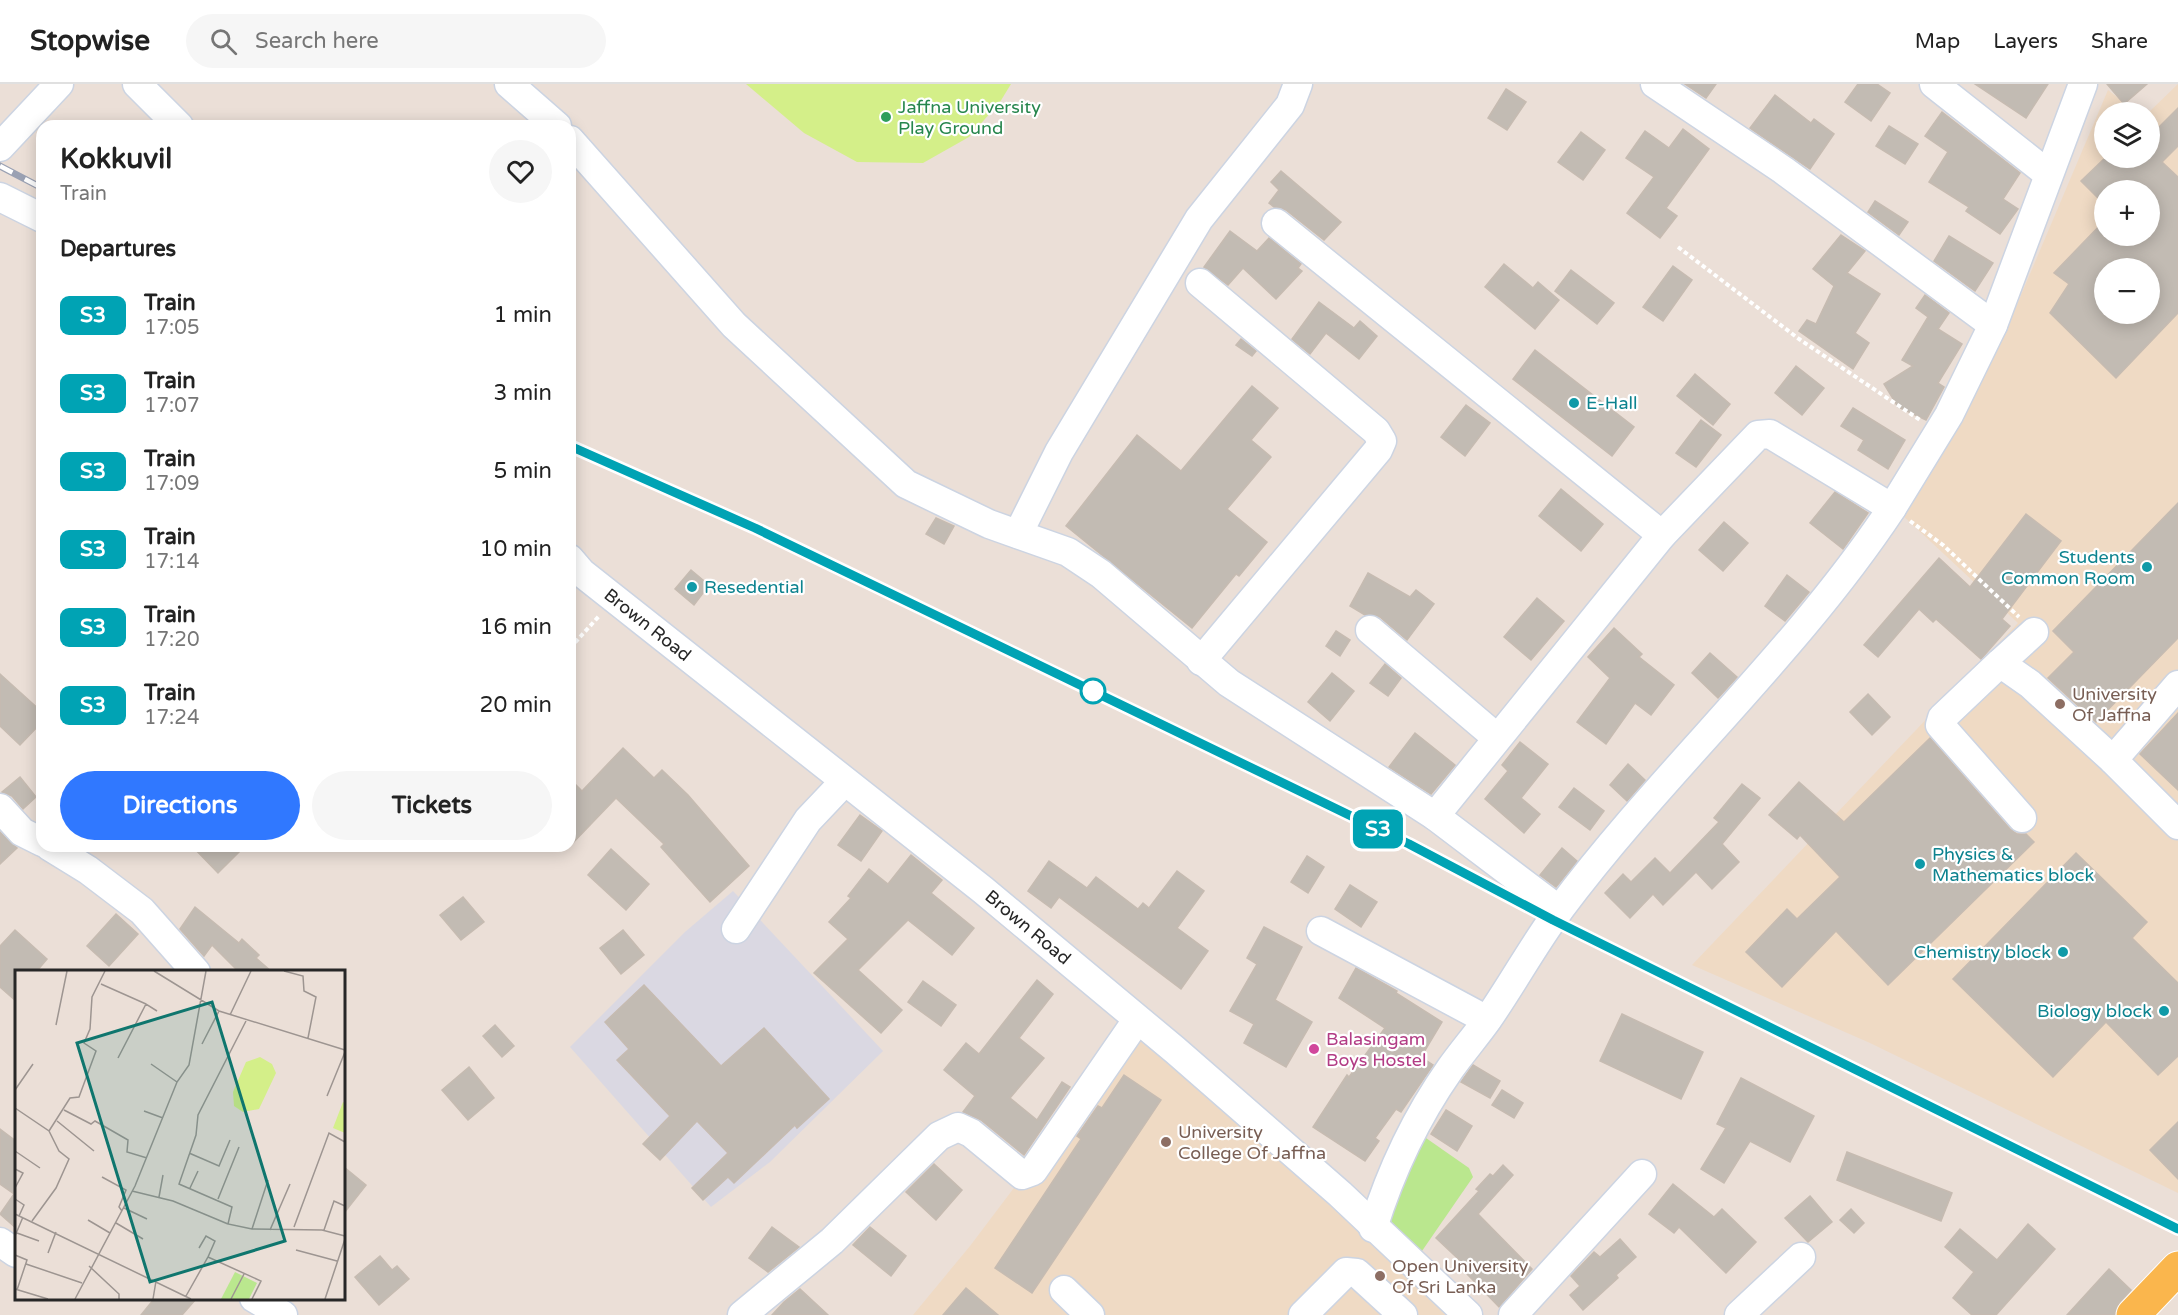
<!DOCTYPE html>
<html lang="en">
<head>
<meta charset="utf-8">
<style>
  :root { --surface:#fff; --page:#f6f6f6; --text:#222; --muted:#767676; --line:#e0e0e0; --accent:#3078ff }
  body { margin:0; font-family:"Varela Round",sans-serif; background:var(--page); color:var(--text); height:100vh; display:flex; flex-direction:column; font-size:22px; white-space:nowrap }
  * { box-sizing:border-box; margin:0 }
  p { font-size:20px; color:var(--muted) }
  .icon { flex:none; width:33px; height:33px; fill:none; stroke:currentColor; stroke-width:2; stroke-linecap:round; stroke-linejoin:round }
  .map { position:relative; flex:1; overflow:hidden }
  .panel { position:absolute; left:36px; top:36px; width:540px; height:732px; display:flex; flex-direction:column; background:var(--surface); border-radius:18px; box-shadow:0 3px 15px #0003 }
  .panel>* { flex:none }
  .badge { padding:0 12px; border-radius:9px; font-size:21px; line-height:39px }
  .buttons { position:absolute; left:2094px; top:18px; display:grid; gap:12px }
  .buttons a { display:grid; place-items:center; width:66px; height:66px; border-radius:50%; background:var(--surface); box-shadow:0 3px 15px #0003; font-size:30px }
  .map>.badge { position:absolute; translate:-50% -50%; box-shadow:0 0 0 3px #fff }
  h2 { padding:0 24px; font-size:22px; line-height:54px }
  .round { display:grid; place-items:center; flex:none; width:63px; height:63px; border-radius:32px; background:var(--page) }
  .headline { display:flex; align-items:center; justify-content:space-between; height:102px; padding:0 24px }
  h1 { font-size:28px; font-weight:800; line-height:45px }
  .action { display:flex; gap:12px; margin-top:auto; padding:12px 24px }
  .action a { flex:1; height:69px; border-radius:36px; background:var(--accent); color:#fff; font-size:24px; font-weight:800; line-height:69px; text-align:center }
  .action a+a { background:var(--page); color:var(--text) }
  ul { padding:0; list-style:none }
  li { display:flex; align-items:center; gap:18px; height:78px; padding:0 24px }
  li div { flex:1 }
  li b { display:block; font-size:22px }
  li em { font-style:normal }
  li .badge { min-width:66px; font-weight:700; text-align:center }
  header { display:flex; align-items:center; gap:36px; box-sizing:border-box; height:84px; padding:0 30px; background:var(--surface); border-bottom:2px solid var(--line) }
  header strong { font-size:28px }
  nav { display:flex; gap:33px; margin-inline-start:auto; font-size:21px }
  .search { width:420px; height:54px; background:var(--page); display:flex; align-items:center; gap:15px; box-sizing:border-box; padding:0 21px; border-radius:33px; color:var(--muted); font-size:22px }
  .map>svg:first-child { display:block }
  .industrial { fill:#dad8e2 }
  .education { fill:#efdac4; fill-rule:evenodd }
  .green { fill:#bae78e }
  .pitch { fill:#d4ef89 }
  .building { fill:#c2bbb3; stroke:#c6bbb1; stroke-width:1.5; fill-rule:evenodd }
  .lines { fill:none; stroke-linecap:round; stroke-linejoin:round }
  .minor-casing { stroke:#ccd4e2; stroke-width:31 }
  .major-casing { stroke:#fff; stroke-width:35 }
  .path { stroke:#fff; stroke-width:4; stroke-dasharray:4.5 3; stroke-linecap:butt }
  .minor { stroke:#fff; stroke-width:28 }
  .major { stroke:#fab64d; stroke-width:33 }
  .rail-casing { stroke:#9aa1b3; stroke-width:7 }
  .rail { stroke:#fff; stroke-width:4.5; stroke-dasharray:14; stroke-linecap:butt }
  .line-casing { stroke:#fff; stroke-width:14 }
  .line { stroke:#00a3b4; stroke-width:9 }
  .leisure-dot { fill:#2e9e5b; stroke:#fff; stroke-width:2 }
  .culture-dot { fill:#0f9aa8; stroke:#fff; stroke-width:2 }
  .stop-dot { fill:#fff; stroke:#00a3b4; stroke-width:3 }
  .education-dot { fill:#8d6e63; stroke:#fff; stroke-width:2 }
  .hotel-dot { fill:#d1479c; stroke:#fff; stroke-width:2 }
  .labels { text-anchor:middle; stroke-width:4.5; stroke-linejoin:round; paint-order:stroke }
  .leisure-label { font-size:18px; fill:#27864d; stroke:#fff; text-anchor:start }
  .culture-label { font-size:18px; fill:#0d838f; stroke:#fff; text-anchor:start }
  .street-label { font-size:18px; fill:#272727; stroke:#fff }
  .education-label { font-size:18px; fill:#785e54; stroke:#fff; text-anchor:start }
  .hotel-label { font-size:18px; fill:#b23c85; stroke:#fff; text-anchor:start }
  .inset-road { fill:none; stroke:#9d9591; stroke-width:1.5 }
  .view { fill:#0f766e; fill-opacity:0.15; stroke:#0f766e; stroke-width:3 }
  .inset-edge { fill:none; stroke:#272727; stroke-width:3 }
</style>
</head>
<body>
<header>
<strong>Stopwise</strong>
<div class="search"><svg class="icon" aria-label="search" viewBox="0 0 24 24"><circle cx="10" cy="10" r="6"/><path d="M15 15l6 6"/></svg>Search here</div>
<nav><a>Map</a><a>Layers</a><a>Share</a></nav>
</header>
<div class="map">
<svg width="2178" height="1231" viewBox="0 0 2178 1231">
  <rect width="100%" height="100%" fill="#ebdfd7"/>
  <polygon class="industrial" points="733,807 883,967 770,1078 711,1123 570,963 685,848"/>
  <g class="education">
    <path d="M2178,0V1109L1870,959L1692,881L2018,539L1901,430L2013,230L2108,6L2136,28H2104V74H2150L2149,28ZM2104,106H2150V152H2104ZM2104,184H2150V230H2104Z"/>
    <polygon points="1143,933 1468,1231 913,1231 970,1162"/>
  </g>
  <polygon class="green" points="1413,1045 1469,1084 1473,1093 1413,1180 1373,1144"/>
  <polygon class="pitch" points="746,0 1011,0 1000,18 969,53 923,79 857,78 804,49"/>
  <g class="building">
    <polygon points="1685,0 1716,0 1706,14"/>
    <polygon points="1858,0 1877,0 1890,9 1871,37 1845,18"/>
    <polygon points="1975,0 2048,0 2026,34"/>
    <polygon points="2107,0 2147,0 2124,20"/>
    <polygon points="1506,5 1526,18 1507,46 1488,34"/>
    <polygon points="1775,11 1811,39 1814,35 1834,50 1810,85 1750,44"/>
    <path d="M2178,24V62L2162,78L2178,93V229L2116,294L2050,229L2069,200L2054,189L2104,137V152H2150V106H2104V120L2081,97L2105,74H2150V52ZM2104,184H2150V230H2104Z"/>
    <polygon points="1942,28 2020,89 2003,115 2018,125 2000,150 1966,127 1969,123 1929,98 1948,68 1925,52"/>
    <polygon points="1889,42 1918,60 1905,80 1876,62"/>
    <polygon points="1683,45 1709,65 1666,124 1677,132 1660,154 1627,129 1654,93 1626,74 1645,47 1669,64"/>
    <polygon points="1581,48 1605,66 1583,96 1558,78"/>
    <polygon points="1281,87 1341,138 1324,156 1286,126 1274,123 1269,119 1279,106 1271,98"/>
    <polygon points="1875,117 1908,138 1899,151 1868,128"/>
    <polygon points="1230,147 1257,167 1269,154 1301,180 1298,184 1302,187 1276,215 1243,184 1228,201 1204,183"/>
    <polygon points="1841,151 1865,167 1847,189 1880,210 1855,249 1869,259 1853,285 1799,247 1807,236 1816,240 1834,202 1813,185"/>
    <polygon points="1949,152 1993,179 1975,207 1934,177"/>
    <polygon points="1504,180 1533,204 1538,198 1559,216 1535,245 1485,203"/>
    <polygon points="1673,182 1692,196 1663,237 1643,223"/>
    <polygon points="1571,186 1614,219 1597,240 1555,207"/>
    <polygon points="1925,211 1949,229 1938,245 1962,260 1938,299 1944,303 1926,336 1898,323 1884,300 1913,282 1902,276 1928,233 1916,224"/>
    <polygon points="1319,218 1354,244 1360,237 1377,252 1359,275 1326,249 1310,270 1292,255"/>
    <polygon points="1241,255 1256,267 1252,272 1236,261"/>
    <polygon points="1535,266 1634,343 1612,372 1513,295"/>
    <polygon points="1796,282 1824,304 1802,331 1775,309"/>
    <polygon points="1695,290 1730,320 1713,341 1677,312"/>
    <polygon points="1252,302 1278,324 1251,356 1271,373 1227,425 1267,458 1239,492 1236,490 1192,544 1066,442 1137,351 1181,387"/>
    <polygon points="1466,321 1490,339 1465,372 1441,353"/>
    <polygon points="1853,324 1905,356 1888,385 1858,366 1864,356 1841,342"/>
    <polygon points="1701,336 1721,351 1696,383 1676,369"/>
    <polygon points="1561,405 1603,440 1581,467 1539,432"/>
    <polygon points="1835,408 1868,429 1843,465 1810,439"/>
    <polygon points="2178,419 2178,554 2096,638 2048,594 2074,568 2053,547"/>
    <polygon points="2026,430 2061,457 2002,535 2010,542 1981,575 1936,535 1933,538 1919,525 1878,573 1864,561 1939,474 1970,503"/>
    <polygon points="936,434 954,442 944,460 926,450"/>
    <polygon points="1724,438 1748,459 1723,487 1699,466"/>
    <polygon points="691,486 709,501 694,521 675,505"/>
    <polygon points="1368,489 1410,513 1416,506 1434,520 1407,556 1380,533 1365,531 1350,522"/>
    <polygon points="1787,491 1809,508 1785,537 1765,522"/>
    <polygon points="1537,514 1564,537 1531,576 1504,553"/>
    <polygon points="1614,544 1642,570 1639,573 1674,601 1651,631 1635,619 1606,660 1577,638 1610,594 1588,573"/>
    <polygon points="1336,547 1350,556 1340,572 1326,562"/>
    <polygon points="1710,569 1737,593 1718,614 1692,589"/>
    <polygon points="1385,580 1401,594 1388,612 1370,599"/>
    <polygon points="1332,589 1354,607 1330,637 1308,618"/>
    <polygon points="0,590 42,628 42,638 20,661 0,642"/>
    <polygon points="1868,610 1890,633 1872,651 1850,628"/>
    <polygon points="2178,629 2178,706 2140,670"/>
    <polygon points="1415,649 1455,681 1431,710 1389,683"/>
    <polygon points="1930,654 2010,745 2017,750 2026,750 2034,758 1888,901 1836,847 1782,903 1746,868 1787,825 1797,835 1840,793 1800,751 1797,755 1769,731 1799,698 1844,738"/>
    <polygon points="1520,658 1548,680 1521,714 1540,730 1524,749 1485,715 1508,687 1502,681"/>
    <polygon points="623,664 654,694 662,686 688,711 749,782 710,818 661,763 664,760 616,714 570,762 570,695 582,707"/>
    <polygon points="1628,680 1645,696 1627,717 1610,701"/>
    <polygon points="20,693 36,713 23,725 12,712 2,708"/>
    <polygon points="1742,700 1760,714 1722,760 1739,778 1712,805 1696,788 1663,821 1653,810 1630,834 1605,809 1623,790 1631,798 1655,774 1670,789 1719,738 1714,734"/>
    <polygon points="1574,704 1604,727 1590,746 1559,723"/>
    <polygon points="860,731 882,747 861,777 838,761"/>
    <polygon points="0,748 17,764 0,780"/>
    <polygon points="192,762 245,762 218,789"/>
    <polygon points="1562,764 1577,777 1556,803 1540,791"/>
    <polygon points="611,765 649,800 626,826 588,791"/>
    <polygon points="2076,769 2147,838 2132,854 2178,899 2178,972 2158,991 2106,938 2053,993 1953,895"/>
    <polygon points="911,771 942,796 931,809 974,844 952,871 908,836 858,886 902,926 881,949 814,889 848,855 829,838 851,814 848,812 869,785 888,800"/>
    <polygon points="1307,772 1324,783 1308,809 1291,798"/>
    <polygon points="1049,777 1087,804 1096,793 1138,825 1143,819 1149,824 1177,787 1204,807 1177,844 1208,867 1181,905 1059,813 1051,824 1028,807"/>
    <polygon points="1350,801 1377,818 1361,843 1335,825"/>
    <polygon points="463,813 484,838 461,856 440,831"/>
    <polygon points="195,823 239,859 242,855 259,871 256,874 272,888 239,888 212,861 204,872 180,845"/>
    <polygon points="116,830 138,850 109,882 87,862"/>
    <polygon points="1264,843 1302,863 1275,916 1312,938 1286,983 1244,959 1254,940 1230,927 1257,880 1247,874"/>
    <polygon points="15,846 47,875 36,888 16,888 16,917 0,903 0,862"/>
    <polygon points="623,846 644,871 621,890 600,864"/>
    <polygon points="1356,884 1397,907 1396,909 1442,938 1421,973 1433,981 1401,1028 1396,1025 1375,1054 1379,1057 1365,1077 1313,1043 1347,991 1349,993 1385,944 1339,914"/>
    <polygon points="1037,896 1053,910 1019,954 1044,974 1010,1014 1037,1036 1062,998 1070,1003 1024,1071 981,1036 963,1028 975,1012 944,986 966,959 979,970"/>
    <polygon points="923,897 956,921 941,942 908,918"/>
    <polygon points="644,901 721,982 764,944 829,1015 797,1044 795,1041 734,1099 728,1093 703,1116 692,1104 728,1069 697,1037 660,1076 643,1060 670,1032 617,976 629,965 605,938"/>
    <polygon points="1622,930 1703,968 1681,1015 1600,977"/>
    <polygon points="495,941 514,962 502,973 483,952"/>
    <polygon points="1473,981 1500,997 1490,1014 1461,998"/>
    <polygon points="469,983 494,1014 468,1036 442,1006"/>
    <polygon points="1124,991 1161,1016 1032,1209 995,1184 1081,1055 1077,1052 1098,1022 1102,1024"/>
    <polygon points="1741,994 1814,1032 1790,1078 1750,1057 1724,1099 1701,1085 1726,1044 1717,1040"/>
    <polygon points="1502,1006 1523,1019 1514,1034 1492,1021"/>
    <polygon points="1446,1026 1472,1042 1457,1067 1431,1050"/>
    <polygon points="2178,1038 2178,1095 2150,1066"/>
    <polygon points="0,1045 16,1057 16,1144 0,1130 14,1110 0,1100"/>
    <polygon points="1847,1068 1952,1109 1941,1137 1837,1096"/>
    <polygon points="934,1080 962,1106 936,1136 906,1108"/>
    <polygon points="1503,1081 1513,1091 1478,1130 1532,1185 1499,1223 1467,1190 1470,1186 1436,1154 1479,1107 1476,1105 1490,1090 1493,1092"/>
    <polygon points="344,1083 366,1101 344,1129"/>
    <polygon points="1673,1100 1714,1133 1722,1125 1756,1158 1726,1189 1679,1143 1674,1149 1649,1130"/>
    <polygon points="1810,1112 1832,1138 1808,1158 1785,1134"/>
    <polygon points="1851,1125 1864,1139 1854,1149 1840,1136"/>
    <polygon points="2028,1140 2055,1165 1996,1231 1972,1231 1953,1214 1974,1188 1945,1163 1960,1145 1997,1176"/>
    <polygon points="772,1143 799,1163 768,1188 749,1174"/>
    <polygon points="870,1143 906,1172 891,1192 853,1161"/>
    <polygon points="1620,1155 1636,1173 1616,1191 1618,1194 1583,1226 1570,1211 1580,1202 1571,1192 1594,1168 1600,1173"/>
    <polygon points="380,1172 392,1186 397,1182 409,1195 379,1221 355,1193"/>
    <polygon points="2109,1185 2131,1206 2119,1219 2115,1231 2067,1231"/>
    <polygon points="966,1204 998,1231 943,1231"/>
    <polygon points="800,1205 828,1231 772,1231 784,1218"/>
    <polygon points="154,1215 196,1215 182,1231 141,1231"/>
  </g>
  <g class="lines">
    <g class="minor-casing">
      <g id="minor">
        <polyline points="137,0 179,42"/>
        <polyline points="509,0 557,42"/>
        <polyline points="1655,0 1783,86 1993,241"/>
        <polyline points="1934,0 2048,90"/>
        <polyline points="570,56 734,241 906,400 989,440 1068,468 1101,490 1229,599 1435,732 1662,451 1758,351 1770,350 1892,424 1949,331 1993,241 2083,0"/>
        <polyline points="0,63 59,0"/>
        <polyline points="0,113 42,134"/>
        <polyline points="1276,139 1662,451"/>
        <polyline points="1200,199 1376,347 1382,357 1378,366 1201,577"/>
        <polyline points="1018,450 1059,368 1199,135 1290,21 1298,0"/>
        <path id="s1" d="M570,475L582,489L983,806L1175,966L1340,1110L1468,1231"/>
        <polyline points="1370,546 1496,653"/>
        <polyline points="2000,579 2034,548"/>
        <polyline points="2178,601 2113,676 2178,741"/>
        <polyline points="0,724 22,748 42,758"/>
        <polyline points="1435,732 1559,826"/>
        <polyline points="2022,734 1940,641 1942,634 2000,579 2030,600 2113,676"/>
        <polyline points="49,762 88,786 142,827 196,888"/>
        <polyline points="736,845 808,736 844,698"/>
        <polyline points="1321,847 1487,936"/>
        <path d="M1373,1144C1391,1086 1415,1035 1450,985C1462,968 1476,952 1488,935C1513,899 1534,860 1560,825C1664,686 1796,569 1892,424"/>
        <polyline points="0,1158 16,1169"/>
        <polyline points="1064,1206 1090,1231"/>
        <polyline points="254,1214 283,1231"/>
        <polyline points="742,1231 832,1157 939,1052 958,1043 971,1049 1022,1091 1033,1087 1137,936"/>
        <polyline points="1303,1231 1346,1188 1357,1189 1403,1231"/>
        <polyline points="1513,1231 1642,1090"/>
        <polyline points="1739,1231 1801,1173"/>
      </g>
    </g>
    <g class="major-casing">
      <polyline id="major" points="2133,1231 2178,1184"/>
    </g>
    <g class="path">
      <polyline points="1678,163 1799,255 1920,336"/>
      <polyline points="1910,437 1943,461 2019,533"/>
      <polyline points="570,564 600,531"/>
    </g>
    <use href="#minor" class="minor"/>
    <use href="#major" class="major"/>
    <g class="rail-casing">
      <g id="rail">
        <polyline points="0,82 42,104"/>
        <polyline points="570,362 755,444 1409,760 1553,836 2178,1145"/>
      </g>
    </g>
    <use href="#rail" class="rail"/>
  </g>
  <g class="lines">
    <g class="line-casing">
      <polyline id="line" points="570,362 755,444 1409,760 1553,836 2178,1145"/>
    </g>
    <use href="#line" class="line"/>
  </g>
  <circle class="leisure-dot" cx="886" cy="33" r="6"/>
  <g class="culture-dot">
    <circle cx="1574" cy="319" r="6"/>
    <circle cx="2147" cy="483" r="6"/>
    <circle cx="692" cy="503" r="6"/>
    <circle cx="1920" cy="780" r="6"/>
    <circle cx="2063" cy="868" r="6"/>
    <circle cx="2164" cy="927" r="6"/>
  </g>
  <circle class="stop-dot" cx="1093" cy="607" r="12"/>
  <g class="education-dot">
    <circle cx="2060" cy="620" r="6"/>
    <circle cx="1166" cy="1058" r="6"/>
    <circle cx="1380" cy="1192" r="6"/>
  </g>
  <circle class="hotel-dot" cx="1314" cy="965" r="6"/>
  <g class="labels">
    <g class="leisure-label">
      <text x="898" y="29">Jaffna University<tspan x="898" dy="21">Play Ground</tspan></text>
    </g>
    <g class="culture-label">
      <text x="1586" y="325">E-Hall</text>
      <text x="2135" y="479" text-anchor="end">Students<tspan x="2135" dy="21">Common Room</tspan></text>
      <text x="704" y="509">Resedential</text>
      <text x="1932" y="776">Physics &amp;<tspan x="1932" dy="21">Mathematics block</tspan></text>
      <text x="2051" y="874" text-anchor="end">Chemistry block</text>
      <text x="2152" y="933" text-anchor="end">Biology block</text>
    </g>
    <g class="street-label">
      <text dy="6" stroke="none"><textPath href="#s1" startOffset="102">Brown Road</textPath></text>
      <text dy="6" stroke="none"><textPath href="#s1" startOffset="588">Brown Road</textPath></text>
    </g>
    <g class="education-label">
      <text x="2072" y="616">University<tspan x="2072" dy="21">Of Jaffna</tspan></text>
      <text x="1178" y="1054">University<tspan x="1178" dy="21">College Of Jaffna</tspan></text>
      <text x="1392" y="1188">Open University<tspan x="1392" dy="21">Of Sri Lanka</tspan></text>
    </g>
    <g class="hotel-label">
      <text x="1326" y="961">Balasingam<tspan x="1326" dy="21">Boys Hostel</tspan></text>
    </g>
  </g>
  <g transform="translate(15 886)">
    <rect width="330" height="330" fill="#ebdfd7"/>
    <path d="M220,302L242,313L234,329H206Z" fill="#bae78e"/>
    <path d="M245,87L257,94L261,103L244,139L228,142L219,136L218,122L231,92ZM328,132L330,133V163L318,158Z" fill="#d4ef89"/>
    <path class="inset-road" d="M139,1L204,41L330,80M269,1L288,6L289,21L301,27L293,68M86,14L131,34M215,45L236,1M231,51L183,145L181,165L164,214L217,237L213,254L237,259L307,260L330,266M41,55L52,1M187,74L204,41M103,88L131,34L142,41M136,94L162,112M0,120L18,94M312,126L330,82M0,138L34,161L44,181L54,189L41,218L17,251M49,140L76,154L80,151L113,170L112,182L132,188M129,141L148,148M42,151L79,181M34,161L55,128L64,127L81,81L69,73L75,59L77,27L90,1M0,181L25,198M174,183L204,196L215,170M0,199L8,203L0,218M87,207L111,220L104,237L107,241M175,218L183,201M117,221L158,231L213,254M144,227L148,205M0,229L9,235L4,246M203,229L224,177M109,238L132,249M0,244L176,329M73,250L95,263M101,253L128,269M279,257L314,163L330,172M237,259L253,210M255,260L275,214M309,260L319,231L330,236M2,263L24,271M0,266L8,247M184,278L191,266L200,271L193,287M281,280L322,291M33,283L41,262M0,285L12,290L2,320M11,294L67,313M74,296L104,324V329M0,319L33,329M171,326L193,287L246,311L237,329M60,329L120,216L162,112L174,95L191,1M138,329L141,311M216,329L229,304M310,329L330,269"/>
    <path class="view" d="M197,32L270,271L135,312L62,73Z"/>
    <rect width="330" height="330" class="inset-edge"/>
  </g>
</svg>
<div class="buttons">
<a><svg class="icon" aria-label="layers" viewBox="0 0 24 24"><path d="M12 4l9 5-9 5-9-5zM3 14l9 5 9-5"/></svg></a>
<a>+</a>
<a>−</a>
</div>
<b class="badge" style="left:1378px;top:745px;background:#00a3b4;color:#fff">S3</b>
<section class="panel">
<div class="headline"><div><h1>Kokkuvil</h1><p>Train</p></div><a class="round"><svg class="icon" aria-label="heart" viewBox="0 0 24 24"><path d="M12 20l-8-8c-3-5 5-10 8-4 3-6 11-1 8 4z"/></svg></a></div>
<h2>Departures</h2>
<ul>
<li><span class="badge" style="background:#00a3b4;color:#fff">S3</span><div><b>Train</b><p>17:05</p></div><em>1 min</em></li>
<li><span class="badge" style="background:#00a3b4;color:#fff">S3</span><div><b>Train</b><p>17:07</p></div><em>3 min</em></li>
<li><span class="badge" style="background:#00a3b4;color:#fff">S3</span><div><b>Train</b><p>17:09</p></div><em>5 min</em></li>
<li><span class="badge" style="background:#00a3b4;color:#fff">S3</span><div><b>Train</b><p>17:14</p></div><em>10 min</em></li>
<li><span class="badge" style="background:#00a3b4;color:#fff">S3</span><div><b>Train</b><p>17:20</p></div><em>16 min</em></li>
<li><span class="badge" style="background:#00a3b4;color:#fff">S3</span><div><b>Train</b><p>17:24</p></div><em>20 min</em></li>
</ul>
<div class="action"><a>Directions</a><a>Tickets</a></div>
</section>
</div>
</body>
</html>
